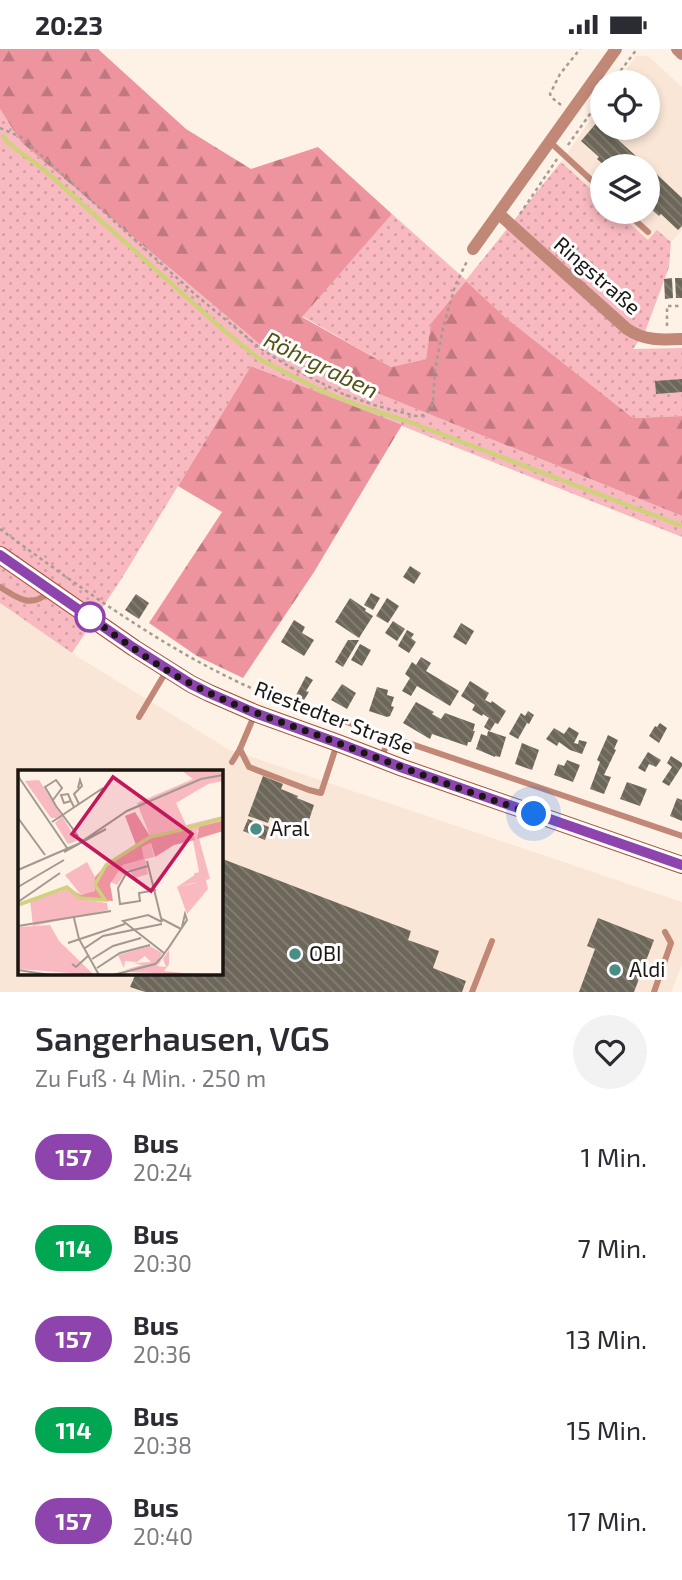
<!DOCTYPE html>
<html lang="de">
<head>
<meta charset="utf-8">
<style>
  :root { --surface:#fff; --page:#f2f2f3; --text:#2b2b33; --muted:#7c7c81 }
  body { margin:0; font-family:"Exo 2",sans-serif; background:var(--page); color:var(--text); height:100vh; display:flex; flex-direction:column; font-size:26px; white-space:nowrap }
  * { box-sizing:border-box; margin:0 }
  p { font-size:23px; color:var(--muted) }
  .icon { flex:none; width:38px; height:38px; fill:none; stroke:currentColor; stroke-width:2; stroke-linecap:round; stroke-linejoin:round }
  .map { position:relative; height:943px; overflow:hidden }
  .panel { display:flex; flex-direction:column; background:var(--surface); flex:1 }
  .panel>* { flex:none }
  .badge { padding:0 14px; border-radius:23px; font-size:24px; line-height:46px }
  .tools { position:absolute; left:590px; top:21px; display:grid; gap:14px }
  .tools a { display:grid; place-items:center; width:70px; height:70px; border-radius:50%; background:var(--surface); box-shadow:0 4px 10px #0003; font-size:35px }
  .you { position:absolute; width:35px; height:35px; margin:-18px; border:5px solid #fff; border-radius:50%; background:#1a73e8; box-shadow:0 0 0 10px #1a73e833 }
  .map>.badge { position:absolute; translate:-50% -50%; box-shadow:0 0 0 4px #fff }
  .round { display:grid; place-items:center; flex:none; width:74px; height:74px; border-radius:37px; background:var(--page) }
  .head { display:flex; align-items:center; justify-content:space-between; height:119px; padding:0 35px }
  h1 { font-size:33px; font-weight:600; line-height:52px }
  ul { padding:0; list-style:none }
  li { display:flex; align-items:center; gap:21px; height:91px; padding:0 35px }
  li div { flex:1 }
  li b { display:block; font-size:26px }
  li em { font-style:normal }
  li .badge { min-width:77px; font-weight:700; text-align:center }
  .status { display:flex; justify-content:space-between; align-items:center; height:49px; padding:0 35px; background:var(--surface); direction:ltr }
  .status svg { height:19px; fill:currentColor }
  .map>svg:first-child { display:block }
  .built { fill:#fae6d6; fill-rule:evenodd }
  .grass { fill:url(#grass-dots) }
  .forest { fill:url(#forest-firs) }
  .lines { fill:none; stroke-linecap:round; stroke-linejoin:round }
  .stream { stroke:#cfd17c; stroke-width:4.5 }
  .building { fill:url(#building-back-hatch) }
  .path { stroke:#a59c93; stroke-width:2.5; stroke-dasharray:3.5 3.5; stroke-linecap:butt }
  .service { stroke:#c18777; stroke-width:6 }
  .minor { stroke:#c18777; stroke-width:12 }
  .secondary { stroke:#a3513a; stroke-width:18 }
  .line-casing { stroke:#fff; stroke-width:16 }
  .line { stroke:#8e44ad; stroke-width:10 }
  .walk { stroke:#1a1612; stroke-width:7; stroke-dasharray:0 12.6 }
  .stop-dot { fill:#fff; stroke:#8e44ad; stroke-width:3.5 }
  .poi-dot { fill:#498e84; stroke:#fff; stroke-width:2.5 }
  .labels { text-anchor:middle; stroke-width:6; stroke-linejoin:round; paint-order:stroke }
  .street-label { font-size:21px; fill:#1a1612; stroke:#fff }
  .poi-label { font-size:21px; fill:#1a1612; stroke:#fff; text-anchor:start }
  .water-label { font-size:23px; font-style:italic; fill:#535315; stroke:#fff }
  .inset-river { fill:none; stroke:#cfd17c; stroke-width:3.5 }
  .inset-road { fill:none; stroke:#a39991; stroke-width:2 }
  .view { fill:#c2185b; fill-opacity:0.15; stroke:#c2185b; stroke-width:3.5 }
  .inset-edge { fill:none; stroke:#1a1612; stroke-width:3.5 }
</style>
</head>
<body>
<div class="status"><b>20:23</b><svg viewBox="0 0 49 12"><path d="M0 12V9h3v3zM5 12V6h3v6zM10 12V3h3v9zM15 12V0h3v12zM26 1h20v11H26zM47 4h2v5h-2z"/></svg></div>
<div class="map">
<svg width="682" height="943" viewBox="0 0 682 943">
  <defs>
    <pattern id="grass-dots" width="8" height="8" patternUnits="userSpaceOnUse" patternTransform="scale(1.75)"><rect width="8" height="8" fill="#f8bac0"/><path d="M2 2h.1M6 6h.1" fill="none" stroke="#d49fa4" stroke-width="1.8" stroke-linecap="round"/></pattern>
    <pattern id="forest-firs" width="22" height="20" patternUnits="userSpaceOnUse" patternTransform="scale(1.75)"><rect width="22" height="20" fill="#ed949f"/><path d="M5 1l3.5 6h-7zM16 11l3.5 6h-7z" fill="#bf7880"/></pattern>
    <pattern id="building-back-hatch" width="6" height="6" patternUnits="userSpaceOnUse" patternTransform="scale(1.75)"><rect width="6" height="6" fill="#6d675a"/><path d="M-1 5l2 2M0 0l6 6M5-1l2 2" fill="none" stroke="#848076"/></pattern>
  </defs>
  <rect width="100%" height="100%" fill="#fef1e6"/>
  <g class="built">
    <polygon points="636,7 648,7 682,38 682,181 671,193 657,182 649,192 617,163 648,163 648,117 602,117 602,150 561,113 602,55 602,79 648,79 648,33 617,33"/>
    <path d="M0,554L78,608L228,700L682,853V916L671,943H0ZM19,722H220V924H19Z"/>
  </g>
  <g class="grass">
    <polygon points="0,60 21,93 263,298 682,467 682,488 251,317 122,529 72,604 0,554"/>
    <polygon points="561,113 602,150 602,163 617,163 648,191 657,181 671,193 669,218 645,283 633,300 682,299 682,367 633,369 506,269 466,232 431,274 426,310 391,318 302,267 392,165 466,231"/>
  </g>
  <g class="forest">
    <polygon points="0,0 98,0 186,80 251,120 318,98 392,165 302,268 391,318 426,310 431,274 466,232 506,269 633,369 682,367 682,467 263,298 21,93 0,60"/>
    <polygon points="251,317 402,376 314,523 243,629 197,607 149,574 222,463 178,437"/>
  </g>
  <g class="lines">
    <polyline class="stream" points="3,87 8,94 43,120 220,278 259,310 322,342 362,358 407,372 682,477"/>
  </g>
  <g class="building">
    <polygon points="598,72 602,76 602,79 605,79 647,117 605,117 597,110 599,108 581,92"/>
    <polygon points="648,117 682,149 682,177 678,181 661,165 659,167 650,159 652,156 648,152"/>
    <polygon points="672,229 673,249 665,250 664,230"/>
    <polygon points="675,229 682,229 682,249 676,249"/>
    <polygon points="682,330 682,343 656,345 655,332"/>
    <polygon points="410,517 421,524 414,535 403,528"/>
    <polygon points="371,544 380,549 373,561 364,556"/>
    <polygon points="136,545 149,554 139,570 125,561"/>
    <polygon points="350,549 366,560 365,562 373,567 359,589 335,573"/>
    <polygon points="387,549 399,557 388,574 376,567"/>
    <polygon points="294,571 305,578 302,584 314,591 304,607 281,593"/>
    <polygon points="393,572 405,580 397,592 385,584"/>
    <polygon points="461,574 474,582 466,596 453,588"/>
    <polygon points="407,581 414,585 411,589 416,593 409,604 398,597"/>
    <polygon points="348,591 359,591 343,618 335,613"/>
    <polygon points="360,595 371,601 362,617 351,611"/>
    <polygon points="421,608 431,614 426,622 459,642 450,657 417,637 411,647 402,642 410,629 405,625 412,613 416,616"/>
    <polygon points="306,627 313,631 306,642 309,643 304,651 296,646"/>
    <polygon points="470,632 489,644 485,651 491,654 492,652 506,662 498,675 495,674 490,682 484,678 489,669 483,665 482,667 472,661 475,656 461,647"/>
    <polygon points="342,635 356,644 347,660 331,651"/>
    <polygon points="377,638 388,641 387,646 394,648 391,657 394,658 390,667 387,668 369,662"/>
    <polygon points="416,653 434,663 432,665 441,670 445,664 475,675 473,682 475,682 471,693 468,693 467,697 432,685 430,690 403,674"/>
    <polygon points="528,662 534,666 529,675 527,674 518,690 509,685 521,664 525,667"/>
    <polygon points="660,674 667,679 659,694 649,687 655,677 657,678"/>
    <polygon points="569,678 579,684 574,694 578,695 579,691 587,693 582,705 570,701 559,693 557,697 546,690 554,679 564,685"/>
    <polygon points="488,682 506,688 500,708 495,707 495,708 476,700 481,685 487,687"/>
    <polygon points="608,686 618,691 614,700 616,701 604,726 611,728 604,745 590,740 600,713 597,711"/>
    <polygon points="522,694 539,701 532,721 515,715"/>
    <polygon points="648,703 661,711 656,718 649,715 645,723 638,719"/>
    <polygon points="671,707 682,714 682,717 669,737 662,733 672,718 667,714"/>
    <polygon points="567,711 580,716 573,733 554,726 558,715 564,717"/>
    <polygon points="263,727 283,735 281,740 298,747 297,749 314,756 305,783 287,777 287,775 270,768 268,774 248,767"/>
    <polygon points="627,733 647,740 640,757 620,750"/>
    <polygon points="677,749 682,751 682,772 670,767"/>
    <polygon points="248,770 269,778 265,791 243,782"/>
    <polygon points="220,809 411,882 408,891 439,902 433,919 466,932 462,943 145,943 130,938 136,924 220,924"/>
    <polygon points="598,869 654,891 634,943 579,943 595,900 587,897"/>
  </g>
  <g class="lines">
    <g class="path">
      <polyline points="612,33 637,0"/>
      <polyline points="561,56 551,48 550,45 560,25 580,0"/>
      <polyline points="0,79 21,88 197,247 261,300 290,318 343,345 374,356 416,367 424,366 431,360 433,352 435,321 443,279 455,237 468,210"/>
      <polyline points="568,96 602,48"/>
      <polyline points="520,165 557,110"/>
      <polyline points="667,277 667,257 682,257"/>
      <path d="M0,480C85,542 170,605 267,646"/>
    </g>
    <g class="service">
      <polyline points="550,93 602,141"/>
      <polyline points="626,163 648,183"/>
      <path d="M0,538C18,550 33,560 49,542"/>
      <polyline points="276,649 682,787"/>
      <polyline points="139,668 167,621"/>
      <polyline points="240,700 249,718 309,741 321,744 337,695"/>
      <polyline points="381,709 390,688"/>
      <polyline points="232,713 240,700 254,667"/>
      <polyline points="472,943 492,892"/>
      <polyline points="654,943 671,894 665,883"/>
    </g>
    <g class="minor">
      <polyline points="677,0 682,5"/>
      <path d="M499,165L627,280C645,292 661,291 682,290"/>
      <polyline points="473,200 616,0"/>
    </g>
    <polyline class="secondary" points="0,506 134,599 191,635 209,644 255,664 338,694 403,719 682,816"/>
  </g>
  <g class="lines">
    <g class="line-casing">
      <polyline id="line" points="0,506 134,599 191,635 209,644 255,664 338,694 403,719 682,816"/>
    </g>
    <use href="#line" class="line"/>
    <path class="walk" d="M90,568L87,566C123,592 160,620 199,639C244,662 292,676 338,694C403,719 468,743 534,765"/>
  </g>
  <circle class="stop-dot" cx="90" cy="568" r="14"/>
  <g class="poi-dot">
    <circle cx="256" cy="780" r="7"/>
    <circle cx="295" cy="905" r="7"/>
    <circle cx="615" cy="921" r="7"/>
  </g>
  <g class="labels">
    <g class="street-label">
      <text transform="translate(597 227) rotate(41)" y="7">Ringstraße</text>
      <text transform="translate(334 669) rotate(21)" y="7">Riestedter Straße</text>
    </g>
    <g class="poi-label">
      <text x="270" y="787">Aral</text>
      <text x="309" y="912">OBI</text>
      <text x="629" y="928">Aldi</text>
    </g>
    <g class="water-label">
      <text transform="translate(321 316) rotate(26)" y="8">Röhrgraben</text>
    </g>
  </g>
  <g transform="translate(18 721)">
    <rect width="205" height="205" fill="#fef1e6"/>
    <path d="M163,0H205V11L190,14L158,33L168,55L205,46V51L179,61L192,109L159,117L181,102L173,60L133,68L77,107L87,95L132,66L119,33L175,9ZM133,73L136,87L127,89L130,104L117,108L110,99L99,115L93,112L105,95L126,89L124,77ZM164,160L151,179V194L146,201L185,205L110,202L144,190L139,196L148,197L145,189ZM132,176L144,183L142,188L132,196L106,200L124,195L115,193L133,192L127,186L119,192L107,191L106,198L100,185Z" fill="#f8bac0"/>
    <path d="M117,42L132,66L118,75L107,46ZM205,51V61L179,69L181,57ZM165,60H174L177,70L156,75L137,87L133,73L124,77L126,89L105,95L92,114L95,131L61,129L51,118L63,125L77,120V107L88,96L133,68Z" fill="#ed949f"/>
    <path d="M32,155L41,171L76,205L0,199V157Z" fill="#f8bac0"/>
    <path d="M21,10L43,45L38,48H33L7,11ZM44,46L59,71L50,74L37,53ZM51,118L62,129L89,133L90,140L15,156L12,130Z" fill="#f8bac0"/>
    <path d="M69,92L77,107V121L63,125L47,105ZM186,102L190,119L169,144L159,117L178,113L176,103Z" fill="#f8bac0"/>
    <path class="inset-river" d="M169,58L205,48M0,135L49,117L62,128L87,130L77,115L88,95L132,67L167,59"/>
    <path class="inset-road" d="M0,6L49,78M60,18L62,10L64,16L56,24L61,34M35,30L44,18L38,10L27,17L30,22L38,36L41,40L60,66M53,31L46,33L43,25L50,24L53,31L56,37M0,48L27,85M34,52L85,18M46,82L88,59M129,91L144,152M130,96L109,102L100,118L102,134L122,131L121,123L138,120M0,100L60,74L109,41L183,9L205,5M0,117L46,90M0,132L42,103M56,148L61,169L81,205M144,149L163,159M144,152L130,145L105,151L146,183M0,156L93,141M50,173L107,154M67,178L85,166L144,154M74,189L95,176L123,168M54,194L58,197L71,185M79,198L102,183L132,175M0,200L32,205M95,205L137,194L143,188L151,177L169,150L167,144L164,157M108,205H140"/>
    <path class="view" d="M95,7L174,64L133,121L54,64Z"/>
    <rect width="205" height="205" class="inset-edge"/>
  </g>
</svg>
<div class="tools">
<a><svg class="icon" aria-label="locate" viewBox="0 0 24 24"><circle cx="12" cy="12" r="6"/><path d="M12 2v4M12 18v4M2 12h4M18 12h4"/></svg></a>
<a><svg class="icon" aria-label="layers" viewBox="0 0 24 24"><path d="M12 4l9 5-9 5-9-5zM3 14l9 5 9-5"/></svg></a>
</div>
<div class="you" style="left:534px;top:765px"></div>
</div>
<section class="panel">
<div class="head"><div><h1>Sangerhausen, VGS</h1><p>Zu Fuß · 4 Min. · 250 m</p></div><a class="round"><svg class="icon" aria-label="heart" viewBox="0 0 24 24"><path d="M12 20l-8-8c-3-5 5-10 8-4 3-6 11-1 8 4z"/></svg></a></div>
<ul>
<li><span class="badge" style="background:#8e44ad;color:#fff">157</span><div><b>Bus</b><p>20:24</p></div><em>1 Min.</em></li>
<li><span class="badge" style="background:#00a651;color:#fff">114</span><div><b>Bus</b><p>20:30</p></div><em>7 Min.</em></li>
<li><span class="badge" style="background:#8e44ad;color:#fff">157</span><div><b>Bus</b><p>20:36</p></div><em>13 Min.</em></li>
<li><span class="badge" style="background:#00a651;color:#fff">114</span><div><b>Bus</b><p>20:38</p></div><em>15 Min.</em></li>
<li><span class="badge" style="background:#8e44ad;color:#fff">157</span><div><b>Bus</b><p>20:40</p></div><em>17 Min.</em></li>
</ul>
</section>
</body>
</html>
